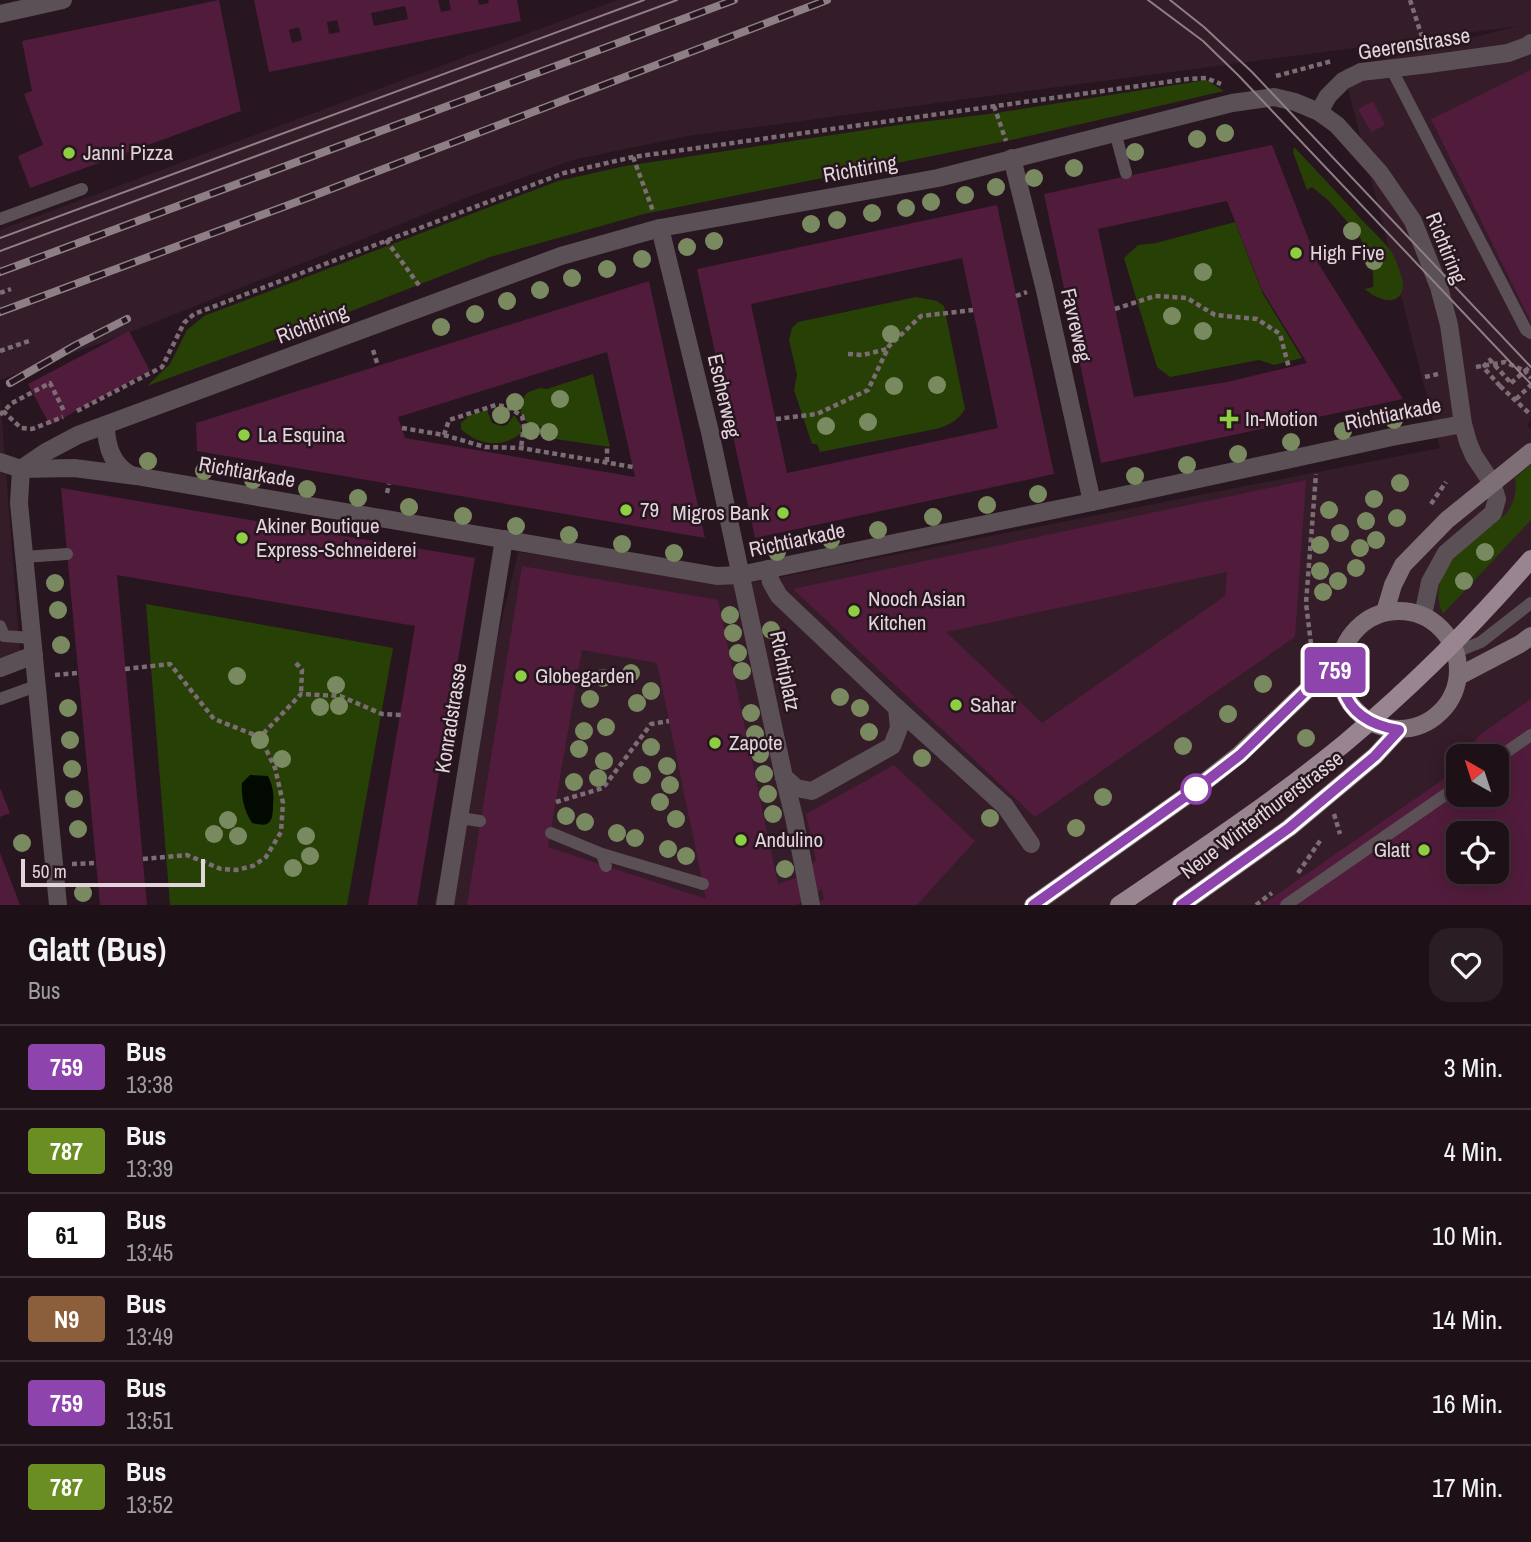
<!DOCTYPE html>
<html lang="de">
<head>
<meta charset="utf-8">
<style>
  :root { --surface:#1d1017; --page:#2a1e24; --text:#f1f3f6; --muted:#a09da1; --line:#3b3036 }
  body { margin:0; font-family:"Archivo Narrow",sans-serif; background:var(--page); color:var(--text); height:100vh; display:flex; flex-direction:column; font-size:26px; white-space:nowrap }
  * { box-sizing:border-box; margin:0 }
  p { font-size:23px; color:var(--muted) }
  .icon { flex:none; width:38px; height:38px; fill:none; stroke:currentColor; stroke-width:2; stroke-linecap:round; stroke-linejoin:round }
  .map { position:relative; height:905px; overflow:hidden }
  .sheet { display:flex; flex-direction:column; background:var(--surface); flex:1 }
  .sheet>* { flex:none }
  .badge { padding:0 14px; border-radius:5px; font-size:24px; line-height:46px }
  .needle { width:46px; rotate:321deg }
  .buttons { position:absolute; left:1446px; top:744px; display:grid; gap:14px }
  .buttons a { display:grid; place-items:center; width:63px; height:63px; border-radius:14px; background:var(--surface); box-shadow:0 4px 18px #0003,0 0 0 2px var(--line); font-size:35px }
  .scale { position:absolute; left:21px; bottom:18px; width:184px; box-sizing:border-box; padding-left:7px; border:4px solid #e1d4da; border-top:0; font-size:19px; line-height:24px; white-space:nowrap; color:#e1d4da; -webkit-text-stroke:5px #27151f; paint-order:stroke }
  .map>.badge { position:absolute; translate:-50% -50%; box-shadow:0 0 0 4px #fff }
  .round { display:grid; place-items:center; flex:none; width:74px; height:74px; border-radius:21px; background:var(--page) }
  .overview { display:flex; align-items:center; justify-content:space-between; height:119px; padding:0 28px }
  h1 { font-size:33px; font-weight:800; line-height:52px }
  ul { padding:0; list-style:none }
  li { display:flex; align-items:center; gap:21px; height:84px; padding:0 28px; border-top:2px solid var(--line) }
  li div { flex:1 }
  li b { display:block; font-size:26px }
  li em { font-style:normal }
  li .badge { min-width:77px; font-weight:700; text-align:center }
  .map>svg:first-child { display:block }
  .built { fill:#341c29; fill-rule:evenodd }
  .green { fill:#274006 }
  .water { fill:#020900 }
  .building { fill:#511c3b; fill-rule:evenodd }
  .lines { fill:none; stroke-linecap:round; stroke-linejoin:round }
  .path { stroke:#7c6d75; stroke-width:4.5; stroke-dasharray:5 3.5; stroke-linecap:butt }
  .service { stroke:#5a5055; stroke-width:12 }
  .pedestrian { stroke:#5a5055; stroke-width:18 }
  .minor { stroke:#5a5055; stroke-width:18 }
  .tertiary { stroke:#5a5055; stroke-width:18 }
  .secondary { stroke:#7e6e76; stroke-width:18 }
  .tram { stroke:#8e7f87; stroke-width:2 }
  .rail-casing { stroke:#8e7f87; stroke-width:8 }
  .rail { stroke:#27151f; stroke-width:5; stroke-dasharray:16; stroke-linecap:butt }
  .path-bridge { stroke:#7c6d75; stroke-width:4.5; stroke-dasharray:5 3.5; stroke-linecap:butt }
  .primary-bridge { stroke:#99858f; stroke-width:18 }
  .tree { fill:#7a8a60 }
  .line-casing { stroke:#fff; stroke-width:16 }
  .line { stroke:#8e44ad; stroke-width:10 }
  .poi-dot { fill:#8ece43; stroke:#27151f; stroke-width:2.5 }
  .stop-dot { fill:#fff; stroke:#8e44ad; stroke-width:3.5 }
  .labels { text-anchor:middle; stroke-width:5; stroke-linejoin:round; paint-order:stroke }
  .street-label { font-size:21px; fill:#e1d4da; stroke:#27151f }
  .poi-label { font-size:21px; fill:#e1d4da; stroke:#27151f; text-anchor:start }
</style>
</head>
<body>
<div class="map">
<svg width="1531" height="905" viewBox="0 0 1531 905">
  <rect width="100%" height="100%" fill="#27151f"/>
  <g class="built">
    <path d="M617,0H1531V420L1527,425L1531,429V905H434L518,552L745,584L1440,448L1343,69L1519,26L688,136L573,160L468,197L128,333L0,380V230ZM1458,756H1496V794H1458ZM1458,833H1496V872H1458Z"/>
    <polygon points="0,395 20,651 0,659"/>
  </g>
  <g class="green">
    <polygon points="1206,80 1224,91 1016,139 644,214 490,257 318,324 147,386 170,364 187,330 204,316 558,181 625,166 912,123 989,114"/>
    <path d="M1294,147C1317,171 1339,195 1361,219C1371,230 1383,240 1391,251C1395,257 1404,280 1403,287C1400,309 1375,299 1365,289L1373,287C1375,268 1367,250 1358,234L1328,200L1312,187L1307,190L1293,152Z"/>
    <polygon points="1235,222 1263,294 1302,358 1274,365 1259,360 1170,377 1157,367 1124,258 1138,245 1156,243"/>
    <path d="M916,297L937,301L944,306L965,409C958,421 949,425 936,429L820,452L817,444H812L794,390L797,375L789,340L792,328L798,322Z"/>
    <path d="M593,374L610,447L542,437L543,427C521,426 513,408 528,392L540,388L547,389Z"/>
    <path d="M487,410L492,423L502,426L507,425L514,415L521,425V433C503,449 477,445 461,429V423L470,415Z"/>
    <path d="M1531,464V520L1443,614C1422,570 1478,537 1507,513C1515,501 1517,492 1515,478Z"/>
    <polygon points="146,604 393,648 347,905 170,905"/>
  </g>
  <path class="water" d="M250,775L268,776C273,787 274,793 273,805C273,822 270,828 252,823C244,810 241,797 242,783Z"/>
  <g class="building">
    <polygon points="219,0 241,111 30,188 18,156 43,145 24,94 32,91 22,41"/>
    <path d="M254,0H438L441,12L451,10L449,0H478L479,5L489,3L488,0H517L521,21L269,72ZM405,6L408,19L374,26L371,13ZM337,20L340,32L329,34L327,22ZM299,27L302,40L292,43L289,30Z"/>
    <polygon points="1531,70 1531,322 1431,119"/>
    <polygon points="1373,101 1385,125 1371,132 1358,109"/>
    <path d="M1272,145L1318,263L1403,399L1101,463L1044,194ZM1227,201L1262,290L1307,363L1227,382L1134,397L1098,229Z"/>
    <path d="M997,205L1054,474L755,538L697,269ZM962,258L998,428L787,473L751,304Z"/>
    <path d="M649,281L705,538L197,451L196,423ZM607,352L635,477L405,438L398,417Z"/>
    <polygon points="129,331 150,371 50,425 28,384"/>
    <path d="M1306,480L1295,637L1035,817L793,589ZM1227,572L1225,596L1042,723L946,632Z"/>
    <polygon points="61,488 475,558 417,905 368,905 415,626 117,575 147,905 100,905"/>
    <path d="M522,566L718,600L778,884L798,877L816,860L806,814L894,765L975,841L917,905H814L824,899L822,889L797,905H467ZM582,650L657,663L706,899L548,847Z"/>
    <path d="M1531,699V905H1262L1458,769V794H1496V756H1467L1478,736ZM1458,833H1496V872H1458Z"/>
    <polygon points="0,788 10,813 0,817"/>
    <polygon points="0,853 20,905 0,905"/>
  </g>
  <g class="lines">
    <g class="path">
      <polyline points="1410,0 1425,46"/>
      <polyline points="1276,76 1332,61"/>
      <polyline points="994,106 1006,141"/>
      <polyline points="633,157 653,211"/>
      <polyline points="386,240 421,288"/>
      <polyline points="0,293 11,289"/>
      <polyline points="1016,296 1027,292"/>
      <polyline points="1115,309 1155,296 1187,298 1215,315 1257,319 1280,334 1289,368"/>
      <polyline points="373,350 378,366"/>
      <polyline points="0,351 32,340"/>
      <polyline points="848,354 863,355 887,349"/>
      <polyline points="1476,367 1505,362 1525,371 1531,366"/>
      <polyline points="1425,377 1438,374"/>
      <polyline points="1511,383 1525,371 1531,378"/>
      <polyline points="1500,386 1531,415"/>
      <polyline points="1516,399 1531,385"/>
      <polyline points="3,411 21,428 32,429 63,417"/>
      <polyline points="77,411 162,367 184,323 194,314 564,173 633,157 1188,79 1206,78 1221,84"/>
      <polyline points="0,415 12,403 50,383 65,413"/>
      <polyline points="776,419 817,414 868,390 889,346 921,316 973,310"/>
      <polyline points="1300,421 1301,427"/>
      <polyline points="402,428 444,435 485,447 521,448 633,467"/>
      <polyline points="444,435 449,420 496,405 508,407 522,416 524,425 521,448"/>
      <polyline points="607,462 607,447"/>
      <polyline points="387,493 389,484"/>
      <polyline points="1431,504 1446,482"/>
      <polyline points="1311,644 1306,603 1316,474"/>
      <polyline points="296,663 302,670 301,694"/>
      <polyline points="125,669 170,664 214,719 260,737 301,694 340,696 382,714 401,715"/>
      <polyline points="55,675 78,673"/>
      <polyline points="556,802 603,788 651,724 669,721"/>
      <polyline points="1334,814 1340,834"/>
      <polyline points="143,859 187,855 221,869 236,870 253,866 266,857 281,832 283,803 275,768 260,737"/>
      <polyline points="72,864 96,863"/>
      <polyline points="1298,873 1322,838"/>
      <polyline points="1256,905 1272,893"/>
    </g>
    <g class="service">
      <polyline points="1391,68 1526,330 1531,333"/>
      <polyline points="1115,132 1126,173"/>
      <polyline points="0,219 82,189"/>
      <polyline points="24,557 67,554"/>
      <polyline points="0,626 4,636 32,638"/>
      <polyline points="1456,652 1481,642 1531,603"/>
      <polyline points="0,699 36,686"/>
      <polyline points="1496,759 1531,735"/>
      <polyline points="460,818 480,821"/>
      <polyline points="551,833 602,854 606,866"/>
      <polyline points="602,854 703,884"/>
      <polyline points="1286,905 1458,786"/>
    </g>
    <g class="pedestrian">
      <polyline points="897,708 1005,806 1031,844"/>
      <polyline points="784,777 794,817 811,905"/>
    </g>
    <g class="minor">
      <polyline points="1319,112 1328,96 1343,81 1361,72 1429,64 1508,53 1527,46 1531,43"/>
      <polyline points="1012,158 1044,286 1092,502"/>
      <polyline points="660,228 710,432 784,777 796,788 812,791 892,746 899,728 897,708 779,596 771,582 768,569"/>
      <path d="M106,425C106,445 112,465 131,475"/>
      <polyline points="0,462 21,469 74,468 136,476 717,576 740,575 1092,502 1392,437 1463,424"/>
      <polyline points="21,469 46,452 78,435 561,256 660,228 938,178 1232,103 1274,97 1295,102 1319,112 1337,125 1380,173 1413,221 1439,287 1449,325 1463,424 1468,442 1474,456 1492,483 1497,499 1493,513 1446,553 1430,582 1423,615"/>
      <polyline points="21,469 19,503 58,905"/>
      <polyline points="0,668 34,655"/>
      <polyline points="445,905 504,539"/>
    </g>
    <polyline class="tertiary" points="0,14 63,0"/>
    <g class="secondary">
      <circle cx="1399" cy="670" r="59"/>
      <polyline points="1385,612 1393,585 1403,565 1447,520 1531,452"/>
      <polyline points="1459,676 1520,644 1531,636"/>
      <polyline points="1033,905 1196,789 1239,755 1306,691 1340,666"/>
      <polyline points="1181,905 1289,828 1375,756 1399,730"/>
    </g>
    <g class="tram">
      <polyline points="1148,0 1203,41 1239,76 1531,384"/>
      <polyline points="1170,0 1204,27 1252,72 1531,367"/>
      <polyline points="0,238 644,0"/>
      <polyline points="0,251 677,0"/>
    </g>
    <g class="rail-casing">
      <g id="rail">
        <polyline points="0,272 734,0"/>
        <polyline points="0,312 302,200 827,0"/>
        <polyline points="10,383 76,345 127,319"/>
      </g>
    </g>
    <use href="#rail" class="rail"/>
    <polyline class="path-bridge" points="1500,386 1483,367 1490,360 1511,383"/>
    <path class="primary-bridge" d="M1119,905C1196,853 1273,802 1345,743C1412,687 1474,625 1531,559"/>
  </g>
  <g class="tree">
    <circle cx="1225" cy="133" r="9"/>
    <circle cx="1197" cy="139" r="9"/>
    <circle cx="1135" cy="152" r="9"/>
    <circle cx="1074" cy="168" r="9"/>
    <circle cx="1034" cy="178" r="9"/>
    <circle cx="996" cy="187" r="9"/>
    <circle cx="965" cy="195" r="9"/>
    <circle cx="931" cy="202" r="9"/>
    <circle cx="906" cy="208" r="9"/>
    <circle cx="872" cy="213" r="9"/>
    <circle cx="837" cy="220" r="9"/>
    <circle cx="811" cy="224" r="9"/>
    <circle cx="1352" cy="231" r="9"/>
    <circle cx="714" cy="241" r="9"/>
    <circle cx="687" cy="247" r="9"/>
    <circle cx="642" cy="259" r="9"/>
    <circle cx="1374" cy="261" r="9"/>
    <circle cx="607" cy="269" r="9"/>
    <circle cx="1203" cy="272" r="9"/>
    <circle cx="572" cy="278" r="9"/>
    <circle cx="540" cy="290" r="9"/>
    <circle cx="507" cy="301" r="9"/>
    <circle cx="475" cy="314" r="9"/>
    <circle cx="1172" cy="316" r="9"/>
    <circle cx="441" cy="327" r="9"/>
    <circle cx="1203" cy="331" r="9"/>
    <circle cx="891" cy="334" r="9"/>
    <circle cx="937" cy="385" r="9"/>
    <circle cx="894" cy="386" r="9"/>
    <circle cx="560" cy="399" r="9"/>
    <circle cx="515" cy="402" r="9"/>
    <circle cx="501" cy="415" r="9"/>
    <circle cx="1394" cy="420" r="9"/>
    <circle cx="868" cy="422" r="9"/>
    <circle cx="826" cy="426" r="9"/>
    <circle cx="531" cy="431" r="9"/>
    <circle cx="1343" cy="431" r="9"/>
    <circle cx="549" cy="432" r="9"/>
    <circle cx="1291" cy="442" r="9"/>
    <circle cx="1238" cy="454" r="9"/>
    <circle cx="148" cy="461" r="9"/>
    <circle cx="1187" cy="465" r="9"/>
    <circle cx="204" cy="471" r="9"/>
    <circle cx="1135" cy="476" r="9"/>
    <circle cx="253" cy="480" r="9"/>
    <circle cx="1400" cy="483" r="9"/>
    <circle cx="307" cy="489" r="9"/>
    <circle cx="1038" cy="494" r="9"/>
    <circle cx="358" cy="498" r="9"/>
    <circle cx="1374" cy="499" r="9"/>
    <circle cx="987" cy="505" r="9"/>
    <circle cx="409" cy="507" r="9"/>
    <circle cx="1329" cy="510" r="9"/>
    <circle cx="463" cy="516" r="9"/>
    <circle cx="933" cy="517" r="9"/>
    <circle cx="1397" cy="518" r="9"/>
    <circle cx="1366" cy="521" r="9"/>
    <circle cx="516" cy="526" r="9"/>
    <circle cx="878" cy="530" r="9"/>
    <circle cx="1340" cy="533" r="9"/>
    <circle cx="569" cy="535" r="9"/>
    <circle cx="831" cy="540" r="9"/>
    <circle cx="1376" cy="540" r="9"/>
    <circle cx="622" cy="544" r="9"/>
    <circle cx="1320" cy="545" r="9"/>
    <circle cx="1360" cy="548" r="9"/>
    <circle cx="777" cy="552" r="9"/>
    <circle cx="1485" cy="552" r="9"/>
    <circle cx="674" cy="553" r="9"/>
    <circle cx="1356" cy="568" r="9"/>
    <circle cx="1320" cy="571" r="9"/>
    <circle cx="1338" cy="581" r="9"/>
    <circle cx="1464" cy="581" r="9"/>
    <circle cx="55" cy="583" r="9"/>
    <circle cx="1323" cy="592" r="9"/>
    <circle cx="58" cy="610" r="9"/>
    <circle cx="730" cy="615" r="9"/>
    <circle cx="771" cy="630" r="9"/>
    <circle cx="733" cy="633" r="9"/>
    <circle cx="61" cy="645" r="9"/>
    <circle cx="738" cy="653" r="9"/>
    <circle cx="742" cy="671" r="9"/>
    <circle cx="631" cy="673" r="9"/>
    <circle cx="237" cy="676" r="9"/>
    <circle cx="603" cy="678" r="9"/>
    <circle cx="1263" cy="684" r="9"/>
    <circle cx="336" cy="685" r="9"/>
    <circle cx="651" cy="691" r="9"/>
    <circle cx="840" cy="697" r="9"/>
    <circle cx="590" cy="699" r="9"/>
    <circle cx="637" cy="703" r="9"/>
    <circle cx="339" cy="706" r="9"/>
    <circle cx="320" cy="707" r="9"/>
    <circle cx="68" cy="708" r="9"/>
    <circle cx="860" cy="708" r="9"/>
    <circle cx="751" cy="713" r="9"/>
    <circle cx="1228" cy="714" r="9"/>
    <circle cx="606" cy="727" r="9"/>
    <circle cx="584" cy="731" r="9"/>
    <circle cx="869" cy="732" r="9"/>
    <circle cx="755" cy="734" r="9"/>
    <circle cx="1306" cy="738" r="9"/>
    <circle cx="70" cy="740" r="9"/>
    <circle cx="260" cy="740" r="9"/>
    <circle cx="1183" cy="746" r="9"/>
    <circle cx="651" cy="747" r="9"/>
    <circle cx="579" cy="749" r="9"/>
    <circle cx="760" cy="754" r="9"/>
    <circle cx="922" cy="758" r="9"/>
    <circle cx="282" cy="759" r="9"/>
    <circle cx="604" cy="761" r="9"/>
    <circle cx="667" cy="766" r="9"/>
    <circle cx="72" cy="769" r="9"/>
    <circle cx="764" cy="774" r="9"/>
    <circle cx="642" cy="775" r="9"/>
    <circle cx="598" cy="778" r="9"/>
    <circle cx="574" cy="782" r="9"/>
    <circle cx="670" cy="785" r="9"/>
    <circle cx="768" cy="794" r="9"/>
    <circle cx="1103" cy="797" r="9"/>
    <circle cx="74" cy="799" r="9"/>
    <circle cx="660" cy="802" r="9"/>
    <circle cx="773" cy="814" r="9"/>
    <circle cx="566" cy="816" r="9"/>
    <circle cx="990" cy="818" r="9"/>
    <circle cx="676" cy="819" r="9"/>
    <circle cx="228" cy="820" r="9"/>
    <circle cx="585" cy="822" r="9"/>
    <circle cx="1076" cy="828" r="9"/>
    <circle cx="78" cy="829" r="9"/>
    <circle cx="617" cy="833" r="9"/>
    <circle cx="214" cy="834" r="9"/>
    <circle cx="238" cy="836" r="9"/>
    <circle cx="306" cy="836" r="9"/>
    <circle cx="635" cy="838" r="9"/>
    <circle cx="22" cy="843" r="9"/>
    <circle cx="668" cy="849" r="9"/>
    <circle cx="310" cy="856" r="9"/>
    <circle cx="686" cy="856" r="9"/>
    <circle cx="293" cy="868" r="9"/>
    <circle cx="785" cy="869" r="9"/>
    <circle cx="83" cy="893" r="9"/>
  </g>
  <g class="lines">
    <g class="line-casing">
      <path id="line" d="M1033,905L1196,789L1240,755L1306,691L1340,666C1341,673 1341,682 1343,689C1351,715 1374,726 1399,730L1375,756L1289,828L1181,905"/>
    </g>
    <use href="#line" class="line"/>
  </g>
  <g class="poi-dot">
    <circle cx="69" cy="153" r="7"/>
    <circle cx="1296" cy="253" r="7"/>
    <path d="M1225.5 408.5h7v7h7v7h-7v7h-7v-7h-7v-7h7z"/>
    <circle cx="244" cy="435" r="7"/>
    <circle cx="626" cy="510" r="7"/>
    <circle cx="783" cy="513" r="7"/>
    <circle cx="242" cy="538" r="7"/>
    <circle cx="854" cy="611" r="7"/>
    <circle cx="521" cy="676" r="7"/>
    <circle cx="956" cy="705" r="7"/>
    <circle cx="715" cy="743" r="7"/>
    <circle cx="741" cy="840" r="7"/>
    <circle cx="1424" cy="850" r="7"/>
  </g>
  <circle class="stop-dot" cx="1196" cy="789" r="14"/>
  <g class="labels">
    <g class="street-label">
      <text transform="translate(1414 44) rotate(-9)" y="7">Geerenstrasse</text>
      <text transform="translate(860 169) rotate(-10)" y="7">Richtiring</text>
      <text transform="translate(1446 248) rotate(68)" y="7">Richtiring</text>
      <text transform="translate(312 324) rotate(-21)" y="7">Richtiring</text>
      <text transform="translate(1076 325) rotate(77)" y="7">Favreweg</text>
      <text transform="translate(724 396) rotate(77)" y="7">Escherweg</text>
      <text transform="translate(1393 414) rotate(-11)" y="7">Richtiarkade</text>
      <text transform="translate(247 472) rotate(10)" y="7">Richtiarkade</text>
      <text transform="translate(797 540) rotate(-12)" y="7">Richtiarkade</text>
      <text transform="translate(785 671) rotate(78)" y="7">Richtiplatz</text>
      <text transform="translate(451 718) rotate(-81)" y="7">Konradstrasse</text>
      <text transform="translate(1262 815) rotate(-37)" y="7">Neue Winterthurerstrasse</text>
    </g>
    <g class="poi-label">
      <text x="83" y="160">Janni Pizza</text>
      <text x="1310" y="260">High Five</text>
      <text x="1245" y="426">In-Motion</text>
      <text x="258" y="442">La Esquina</text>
      <text x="640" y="517">79</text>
      <text x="769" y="520" text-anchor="end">Migros Bank</text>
      <text x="256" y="533">Akiner Boutique<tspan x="256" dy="24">Express-Schneiderei</tspan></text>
      <text x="868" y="606">Nooch Asian<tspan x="868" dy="24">Kitchen</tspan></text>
      <text x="535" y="683">Globegarden</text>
      <text x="970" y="712">Sahar</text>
      <text x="729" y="750">Zapote</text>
      <text x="755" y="847">Andulino</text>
      <text x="1410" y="857" text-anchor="end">Glatt</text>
    </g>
  </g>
</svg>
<div class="buttons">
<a><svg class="needle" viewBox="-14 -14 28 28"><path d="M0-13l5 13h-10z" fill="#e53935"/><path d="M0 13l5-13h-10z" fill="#a09da1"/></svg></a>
<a><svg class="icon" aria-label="locate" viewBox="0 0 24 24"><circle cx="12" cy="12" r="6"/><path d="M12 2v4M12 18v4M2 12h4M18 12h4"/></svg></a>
</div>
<div class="scale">50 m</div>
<b class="badge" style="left:1335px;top:670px;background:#8e44ad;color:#fff">759</b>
</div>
<section class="sheet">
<div class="overview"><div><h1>Glatt (Bus)</h1><p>Bus</p></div><a class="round"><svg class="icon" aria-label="heart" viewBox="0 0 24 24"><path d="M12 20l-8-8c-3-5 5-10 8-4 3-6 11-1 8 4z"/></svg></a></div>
<ul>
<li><span class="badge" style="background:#8e44ad;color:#fff">759</span><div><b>Bus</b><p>13:38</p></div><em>3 Min.</em></li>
<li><span class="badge" style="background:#6b8e23;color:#fff">787</span><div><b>Bus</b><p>13:39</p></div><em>4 Min.</em></li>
<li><span class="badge" style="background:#fff;color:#111">61</span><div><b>Bus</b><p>13:45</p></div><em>10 Min.</em></li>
<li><span class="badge" style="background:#8b5e3c;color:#fff">N9</span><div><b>Bus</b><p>13:49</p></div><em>14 Min.</em></li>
<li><span class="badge" style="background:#8e44ad;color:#fff">759</span><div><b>Bus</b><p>13:51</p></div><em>16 Min.</em></li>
<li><span class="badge" style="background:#6b8e23;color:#fff">787</span><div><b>Bus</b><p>13:52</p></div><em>17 Min.</em></li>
</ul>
</section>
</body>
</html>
